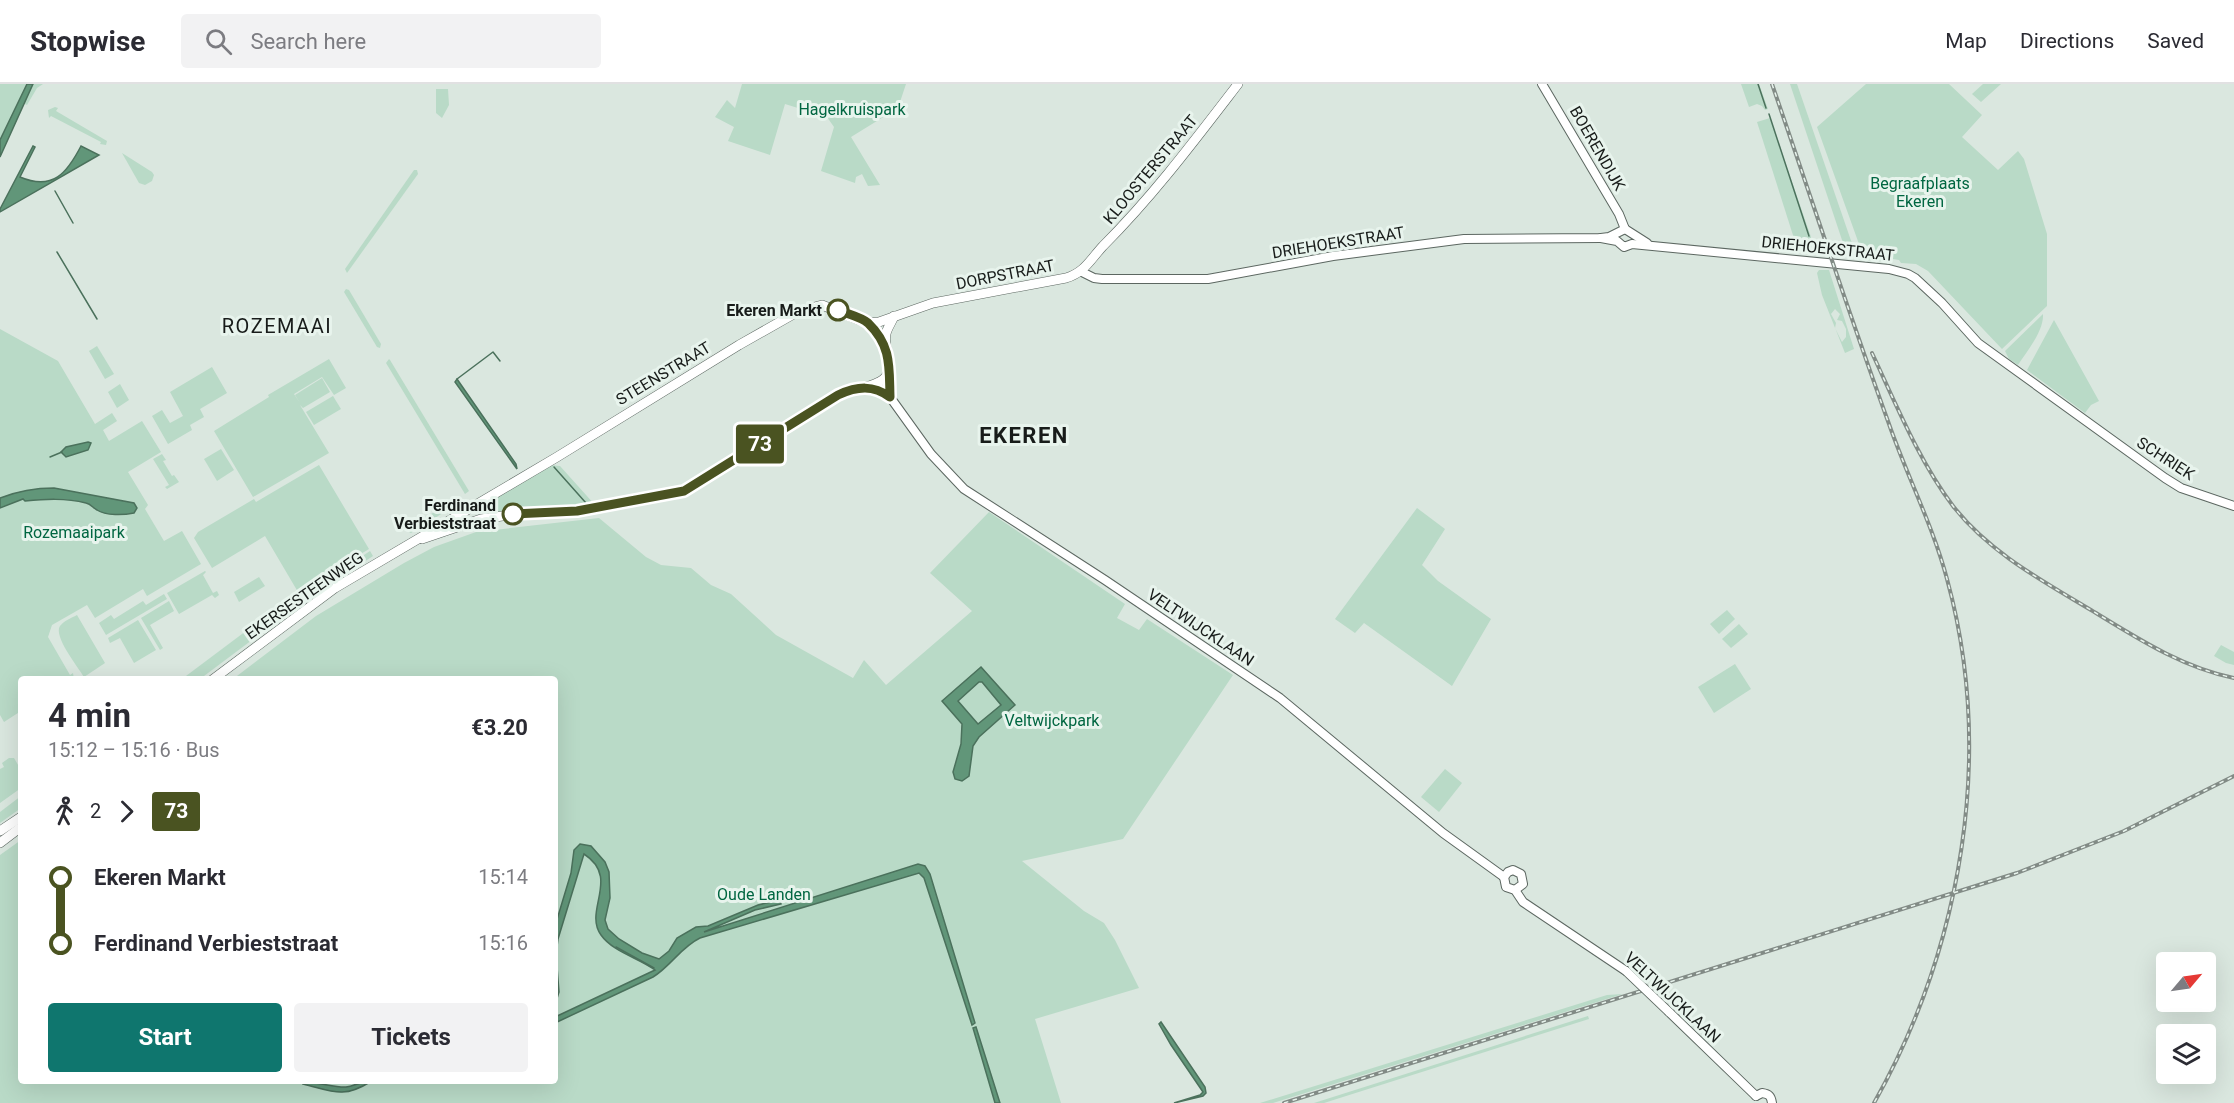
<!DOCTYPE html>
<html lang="en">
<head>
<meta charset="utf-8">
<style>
  :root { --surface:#fff; --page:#f2f2f3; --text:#2b2b33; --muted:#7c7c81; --line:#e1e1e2; --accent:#0f766e }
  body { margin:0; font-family:Roboto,sans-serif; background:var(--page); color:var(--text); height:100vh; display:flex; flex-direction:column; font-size:22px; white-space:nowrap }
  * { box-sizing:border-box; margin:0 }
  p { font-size:20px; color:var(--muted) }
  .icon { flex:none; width:33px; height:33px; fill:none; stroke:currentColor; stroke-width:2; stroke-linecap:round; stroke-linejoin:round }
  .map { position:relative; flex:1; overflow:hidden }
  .panel { position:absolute; left:18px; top:592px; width:540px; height:408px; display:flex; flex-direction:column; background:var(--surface); border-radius:6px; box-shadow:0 6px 24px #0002 }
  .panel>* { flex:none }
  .badge { padding:0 12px; border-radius:4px; font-size:21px; line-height:39px }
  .needle { width:39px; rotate:61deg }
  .fabs { position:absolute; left:2156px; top:868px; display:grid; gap:12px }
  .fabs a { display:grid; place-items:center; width:60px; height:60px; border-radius:6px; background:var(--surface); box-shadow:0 6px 24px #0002; font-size:30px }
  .map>.badge { position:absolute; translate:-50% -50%; box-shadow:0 0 0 3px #fff }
  .legs { display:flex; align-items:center; gap:9px; height:66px; padding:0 30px; font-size:20px }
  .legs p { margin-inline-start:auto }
  .headline { display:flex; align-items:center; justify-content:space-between; height:102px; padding:0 30px }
  h1 { font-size:33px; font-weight:700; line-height:45px }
  .action { display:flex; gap:12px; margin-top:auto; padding:12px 30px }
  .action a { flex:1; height:69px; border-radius:6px; background:var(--accent); color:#fff; font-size:24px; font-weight:700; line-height:69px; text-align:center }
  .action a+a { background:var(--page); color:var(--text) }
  ul { padding:0 30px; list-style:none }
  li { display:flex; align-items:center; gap:21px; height:66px; font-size:22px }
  li i { display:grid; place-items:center; width:9px; height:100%; margin:0 8px; background:currentColor }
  li i::after { content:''; width:15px; height:15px; margin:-8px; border:4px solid; border-radius:50%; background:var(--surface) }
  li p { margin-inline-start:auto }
  li:first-child i { background:linear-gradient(#0000 50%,currentColor 0) }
  li:last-child i { background:linear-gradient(currentColor 50%,#0000 0) }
  header { display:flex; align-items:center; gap:36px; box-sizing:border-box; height:84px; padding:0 30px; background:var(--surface); border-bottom:2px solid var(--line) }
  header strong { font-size:28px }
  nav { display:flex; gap:33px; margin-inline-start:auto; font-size:21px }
  .search { width:420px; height:54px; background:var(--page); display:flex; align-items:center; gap:15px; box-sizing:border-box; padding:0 21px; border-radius:6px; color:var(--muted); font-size:22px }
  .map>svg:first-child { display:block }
  .green { fill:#b9dac7; fill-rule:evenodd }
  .water { fill:#619679; stroke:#4b715c; stroke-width:1.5; fill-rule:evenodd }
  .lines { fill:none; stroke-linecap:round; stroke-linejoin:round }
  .stream { stroke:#4b715c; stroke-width:1.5 }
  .tertiary-casing { stroke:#5c6761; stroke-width:10 }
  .secondary-casing { stroke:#5c6761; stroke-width:10 }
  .tertiary { stroke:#fff; stroke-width:8 }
  .secondary { stroke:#fff; stroke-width:9 }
  .rail-casing { stroke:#828b86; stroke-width:4 }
  .rail { stroke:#e8f4ed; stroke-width:1.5; stroke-dasharray:4.5; stroke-linecap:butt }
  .tertiary-bridge-casing { stroke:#5c6761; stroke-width:10; stroke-linecap:butt }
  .tertiary-bridge { stroke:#fff; stroke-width:8 }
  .line-1-casing { stroke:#fff; stroke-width:14 }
  .line-1 { stroke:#4a5321; stroke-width:9 }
  .stop-1-dot { fill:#fff; stroke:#4a5321; stroke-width:3 }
  .labels { text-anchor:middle; stroke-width:6; stroke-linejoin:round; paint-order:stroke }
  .park-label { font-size:16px; fill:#006641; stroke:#e8f4ed }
  .street-label { font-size:16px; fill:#181c1a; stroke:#e8f4ed }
  .stop-label { font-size:16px; font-weight:bold; fill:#181c1a; stroke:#e8f4ed; text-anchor:end }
  .quarter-label { font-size:20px; letter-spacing:1.5px; fill:#181c1a; stroke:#e8f4ed }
  .district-label { font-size:22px; font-weight:bold; letter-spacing:1.5px; fill:#181c1a; stroke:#e8f4ed }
</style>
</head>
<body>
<header>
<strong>Stopwise</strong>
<div class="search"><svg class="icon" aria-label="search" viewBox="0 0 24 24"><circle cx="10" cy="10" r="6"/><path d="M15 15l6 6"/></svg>Search here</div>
<nav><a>Map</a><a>Directions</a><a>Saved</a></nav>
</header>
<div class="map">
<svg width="2234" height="1019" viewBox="0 0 2234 1019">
  <rect width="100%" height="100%" fill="#dae7df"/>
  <g class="green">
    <polygon points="0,0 43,0 37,4 27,21 23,19 0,66"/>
    <polygon points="742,0 906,0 898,24 851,53 880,101 868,102 862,90 856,93 855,99 821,87 834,43 827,33 785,20 770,71 728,57 734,43 715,33 727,16 735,24"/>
    <polygon points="1741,0 1759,0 1768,25 1765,26 1762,22 1757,20 1749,23"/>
    <polygon points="1790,0 1797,0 1857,174 1848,174"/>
    <polygon points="1866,0 1949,0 1982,31 1962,53 1998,86 2018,67 2024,75 2047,150 2047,222 2002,265 1928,187 1916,180 1901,179 1899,176 1887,174 1885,177 1864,174 1817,43"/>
    <polygon points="1983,0 2001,0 1981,18 1972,10"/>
    <polygon points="436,5 448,5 449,21 442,34 436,29"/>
    <polygon points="55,23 58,24 56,27 107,57 106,61 100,60 101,58 51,32 49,34 48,26"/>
    <polygon points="1770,34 1811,153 1813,170 1798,167 1757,38"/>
    <polygon points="122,69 152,88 154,91 152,97 145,101 139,99"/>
    <polygon points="414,86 417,86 418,90 347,189 345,185"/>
    <path d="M1819,186H1829L1854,265L1845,269L1822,211L1817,189ZM1835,225L1840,230L1837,236L1842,237L1846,245V253L1842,258L1835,244L1836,239L1831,230Z"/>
    <polygon points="346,205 349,206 381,260 380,264 377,263 344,208"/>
    <path d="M2043,230C2044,247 2027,267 2018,281L2009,275L2005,267Z"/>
    <polygon points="2054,236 2099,317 2091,321 2085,329 2027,286"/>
    <polygon points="0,245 58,277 95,340 112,329 117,337 103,346 109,357 142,337 161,368 128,388 148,421 145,425 164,457 182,447 201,480 147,512 143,505 95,534 87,521 52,541 48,553 70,591 73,589 74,595 21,596 21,627 4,638 0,631"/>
    <polygon points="97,262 114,290 105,295 89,267"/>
    <polygon points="329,275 346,304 334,311 322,293 294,310 300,319 295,311 322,294 330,308 303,324 300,321 329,369 253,413 214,347 269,313 268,311"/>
    <polygon points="389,275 390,276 469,407 465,410 386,279"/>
    <polygon points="212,283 227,309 200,325 204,333 190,341 192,346 168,360 152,332 162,326 170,339 183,332 170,308"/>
    <polygon points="120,300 129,316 117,324 108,308"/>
    <polygon points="333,312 341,325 314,341 306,328"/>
    <polygon points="221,365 234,386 217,397 204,375"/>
    <polygon points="162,370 166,376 163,377 172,392 174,391 179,398 167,405 165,403 169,401 153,375"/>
    <polygon points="319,381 369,465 298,508 265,452 212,484 194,454 198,448 254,415 256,418"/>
    <polygon points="550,381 560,382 595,421 486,432 485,429 488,429 489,423 486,423 486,420 489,417"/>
    <polygon points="444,422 454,422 411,449 405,446"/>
    <polygon points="1417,424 1445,445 1422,481 1438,497 1491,535 1452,602 1364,539 1355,549 1335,535"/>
    <polygon points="989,428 1125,520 1117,534 1139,546 1147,535 1233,591 1123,755 1022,777 1084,827 1104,839 1115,856 1139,904 1035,935 1061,1019 0,1019 0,771 21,756 21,998 555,998 555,596 233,595 316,532 404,479 434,463 476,448 599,434 646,473 661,481 691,484 711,501 731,510 776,551 853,594 864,576 886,601 972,527 930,489"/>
    <polygon points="370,467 373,472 290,527 287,522"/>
    <polygon points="205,487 206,488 203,491 213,509 217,507 219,511 215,514 212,511 179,530 167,509"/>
    <polygon points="259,493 265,502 239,518 234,508"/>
    <polygon points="164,510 167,515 106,551 99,539 111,531 114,535 143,517 146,521"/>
    <polygon points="169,517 174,527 150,541 163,564 160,566 141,534"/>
    <polygon points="1727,526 1735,535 1719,550 1710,540"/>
    <path d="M77,531L105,579L84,593C78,583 53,552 60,542C64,537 71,534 77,531Z"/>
    <polygon points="138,536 156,566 134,579 120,554 110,559 108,554"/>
    <polygon points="1739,540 1748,550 1731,564 1722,555"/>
    <polygon points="246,547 252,556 200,595 182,595"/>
    <polygon points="2221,561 2234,568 2234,581 2226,579 2214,572"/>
    <polygon points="1735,580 1751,605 1714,629 1698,603"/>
    <polygon points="9,674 14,674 21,686 21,704 0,719 0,685 4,683 2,679"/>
    <polygon points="1445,685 1462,699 1439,728 1421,713"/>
    <polygon points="21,712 21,724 0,739 0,728"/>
    <polygon points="1623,910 1273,1019 1260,1019 1607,911"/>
    <polygon points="1588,932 1589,935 1324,1019 1314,1019"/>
  </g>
  <g class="water">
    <polygon points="27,0 33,0 0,73 0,56"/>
    <path d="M33,62L35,63L20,93C53,107 67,89 81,62L99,71L0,128V125Z"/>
    <polygon points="457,295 516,380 517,385 455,298"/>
    <polygon points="88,358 91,359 88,366 66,373 61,368 66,363"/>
    <path d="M54,404L134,419L137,424L134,429C124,431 106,432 97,426C93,424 91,420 86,419C65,414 46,415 25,417L23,415L0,424V414C18,407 35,404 54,404Z"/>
    <path d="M981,583L1015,621L979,653L973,662L969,692L962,697L955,695L953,688L961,660L962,640L942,617ZM979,598H982L1001,621L978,640L958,617Z"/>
    <path d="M580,760L591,762L605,778L609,788L610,814L605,836L608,845L619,855L642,869L659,875L669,867L677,854L696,843L708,842L758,821L780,816L781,820L755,826L704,848L918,780L925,782L930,790L975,939L972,941L924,794L919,789L700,854C681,863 671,882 653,893L555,939V933L655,886C639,874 613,868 601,851C583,826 621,794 584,770L558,855L556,870L559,908L555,921V842L571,789L574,766Z"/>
    <polygon points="1161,938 1205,1003 1206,1009 1203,1012 1174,1019 1200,1011 1203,1008 1171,961 1159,940"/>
    <polygon points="976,943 1000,1019 995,1019 973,944"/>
    <path d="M304,998C317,998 337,1004 346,1003C355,1002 360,997 370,998C343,1015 332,1007 303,1000Z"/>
  </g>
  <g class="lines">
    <g class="stream">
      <polyline points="1758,0 1766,24"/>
      <polyline points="1769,30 1809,152"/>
      <polyline points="55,107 73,139"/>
      <polyline points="57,168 97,235"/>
      <polyline points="457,295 493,268 500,277"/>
      <polyline points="50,373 62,368"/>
      <polyline points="554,383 586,419"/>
      <polyline points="616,863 654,884"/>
    </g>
    <g class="tertiary-casing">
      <g id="tertiary">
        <polyline points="1542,0 1619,130 1625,145"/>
        <polyline points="1625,145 1647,159"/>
        <polyline points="1601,154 1617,157 1624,163 1632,160 1889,185 1908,190 1915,194 1942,219 1978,259 2165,394 2181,404 2234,422"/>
        <polyline points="1082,188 1094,194 1102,195 1208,195 1333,172 1464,155 1601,154 1609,153 1625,145"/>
        <polyline points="889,285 890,313"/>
        <polyline points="868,303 882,308 890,313 931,370 964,405 1105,496 1280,614 1443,749 1504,793"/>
        <polyline points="1504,793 1506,803 1515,806 1523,818 1626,887"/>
        <polyline points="1504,793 1508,788 1513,786 1521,790 1523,800 1515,806"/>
        <polyline points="1669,928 1756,1012"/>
        <path d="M1756,1012L1762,1009C1769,1010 1771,1012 1772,1019"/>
      </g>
    </g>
    <g class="secondary-casing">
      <g id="secondary">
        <polyline points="867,239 886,263"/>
        <path d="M422,455L481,435L530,428L577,427L684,407L838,311C852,305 866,305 879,298C899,289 882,265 886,250C887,244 892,238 894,232"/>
        <path d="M212,596L335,504L557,373L739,261L799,227L822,221L867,239L879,238L933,219L1066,194C1085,188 1090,176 1103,162C1153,112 1195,56 1238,0"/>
        <polyline points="0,747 21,733"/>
        <polyline points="0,759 21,743"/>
      </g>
    </g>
    <use href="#tertiary" class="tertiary"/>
    <use href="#secondary" class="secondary"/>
    <g class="rail-casing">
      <g id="rail">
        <path d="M1772,0C1811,113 1848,227 1889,340C1907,392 1933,442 1947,495C1995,670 1962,863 1874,1019"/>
        <path d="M1872,269C1896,320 1919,377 1953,422C1989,468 2041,496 2091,526C2137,554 2181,583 2234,594"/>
        <polyline points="1284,1019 2017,789 2124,747 2234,692"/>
      </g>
    </g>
    <use href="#rail" class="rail"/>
    <g class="tertiary-bridge-casing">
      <polyline id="tertiary-bridge" points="1626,887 1669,928"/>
    </g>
    <use href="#tertiary-bridge" class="tertiary-bridge"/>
  </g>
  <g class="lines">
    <g class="line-1-casing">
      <path id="line-1" d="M513,430L577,427L684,407L838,311C858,302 873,301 890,313C889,284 892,262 868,239C861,233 847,230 838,226"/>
    </g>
    <use href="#line-1" class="line-1"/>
  </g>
  <g class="stop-1-dot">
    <circle cx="838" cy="226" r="10"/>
    <circle cx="513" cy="430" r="10"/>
  </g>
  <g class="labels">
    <g class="park-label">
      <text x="852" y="31">Hagelkruispark</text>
      <text x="1920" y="105">Begraafplaats<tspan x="1920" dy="18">Ekeren</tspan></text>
      <text x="74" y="454">Rozemaaipark</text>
      <text x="1052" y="642">Veltwijckpark</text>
      <text x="764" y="816">Oude Landen</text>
    </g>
    <g class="street-label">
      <text transform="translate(1598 64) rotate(60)" y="6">BOERENDIJK</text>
      <text transform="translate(1150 85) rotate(-50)" y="6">KLOOSTERSTRAAT</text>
      <text transform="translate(1338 158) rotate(-9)" y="6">DRIEHOEKSTRAAT</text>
      <text transform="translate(1828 164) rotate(6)" y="6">DRIEHOEKSTRAAT</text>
      <text transform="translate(1005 190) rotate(-11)" y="6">DORPSTRAAT</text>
      <text transform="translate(663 289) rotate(-31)" y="6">STEENSTRAAT</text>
      <text transform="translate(2166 374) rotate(33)" y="6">SCHRIEK</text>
      <text transform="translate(304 511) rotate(-35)" y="6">EKERSESTEENWEG</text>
      <text transform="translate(1201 543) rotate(34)" y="6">VELTWIJCKLAAN</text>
      <text transform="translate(1673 913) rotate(43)" y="6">VELTWIJCKLAAN</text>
    </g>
    <g class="stop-label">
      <text x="822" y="232">Ekeren Markt</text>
      <text x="496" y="427">Ferdinand<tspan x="496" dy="18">Verbieststraat</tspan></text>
    </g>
    <g class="quarter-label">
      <text x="277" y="249">ROZEMAAI</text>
    </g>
    <g class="district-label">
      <text x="1024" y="359">EKEREN</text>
    </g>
  </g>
</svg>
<div class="fabs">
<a><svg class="needle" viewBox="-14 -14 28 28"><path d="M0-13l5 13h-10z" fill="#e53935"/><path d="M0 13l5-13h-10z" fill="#7c7c81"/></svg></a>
<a><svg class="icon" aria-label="layers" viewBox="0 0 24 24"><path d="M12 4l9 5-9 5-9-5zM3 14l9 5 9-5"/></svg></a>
</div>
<b class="badge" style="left:760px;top:360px;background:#4a5321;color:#fff">73</b>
<section class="panel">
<div class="headline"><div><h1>4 min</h1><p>15:12 – 15:16 · Bus</p></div><b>€3.20</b></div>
<div class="legs"><svg class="icon" aria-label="walk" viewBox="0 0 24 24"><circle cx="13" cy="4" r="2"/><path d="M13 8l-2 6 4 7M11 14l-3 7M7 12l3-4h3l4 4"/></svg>2<svg class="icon" aria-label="forward" viewBox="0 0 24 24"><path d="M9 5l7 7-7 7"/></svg><b class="badge" style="background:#4a5321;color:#fff">73</b></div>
<ul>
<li><i style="color:#4a5321"></i><b>Ekeren Markt</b><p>15:14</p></li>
<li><i style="color:#4a5321"></i><b>Ferdinand Verbieststraat</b><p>15:16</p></li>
</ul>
<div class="action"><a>Start</a><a>Tickets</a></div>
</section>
</div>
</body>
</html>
